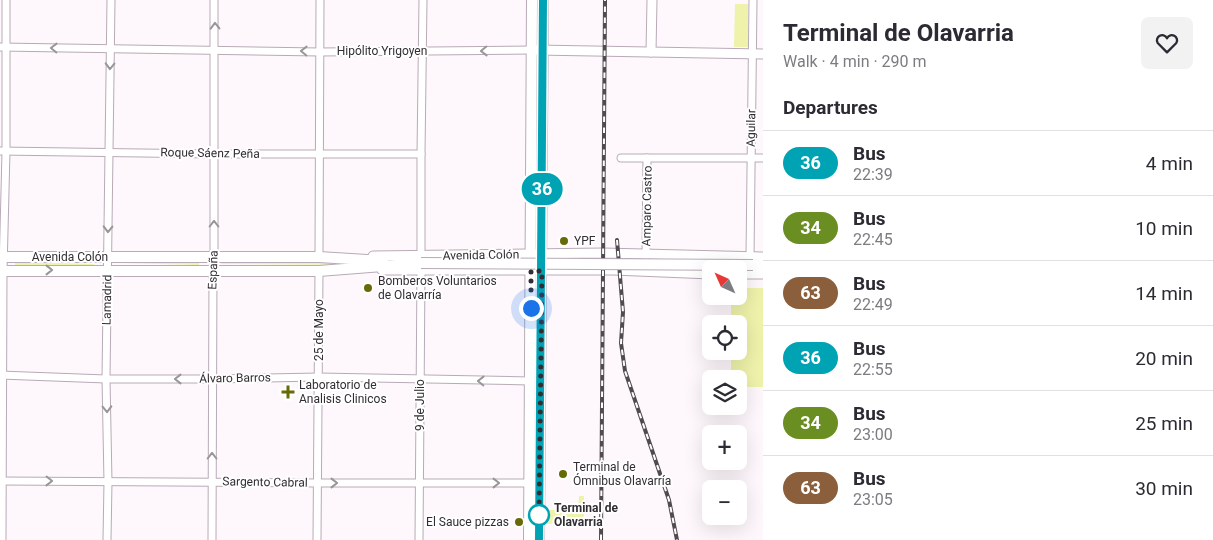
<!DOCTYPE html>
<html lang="en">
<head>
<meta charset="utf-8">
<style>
  :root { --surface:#fff; --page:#f2f2f3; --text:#2b2b33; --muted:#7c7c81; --line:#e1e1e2 }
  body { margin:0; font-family:Roboto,sans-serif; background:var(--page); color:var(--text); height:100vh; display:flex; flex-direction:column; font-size:19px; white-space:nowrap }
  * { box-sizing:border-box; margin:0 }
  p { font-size:16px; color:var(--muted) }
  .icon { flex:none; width:28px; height:28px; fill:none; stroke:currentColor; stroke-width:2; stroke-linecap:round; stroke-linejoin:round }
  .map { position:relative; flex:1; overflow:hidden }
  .side { display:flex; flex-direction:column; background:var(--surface); width:450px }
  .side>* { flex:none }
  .badge { padding:0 10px; border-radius:16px; font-size:18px; line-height:32px }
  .needle { width:32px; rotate:315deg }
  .fabs { position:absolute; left:702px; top:260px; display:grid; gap:10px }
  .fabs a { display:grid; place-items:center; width:45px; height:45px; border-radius:8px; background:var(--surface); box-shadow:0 5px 20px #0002; font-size:25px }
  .you { position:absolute; width:25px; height:25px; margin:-12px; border:4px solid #fff; border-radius:50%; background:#1a73e8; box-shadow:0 0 0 8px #1a73e833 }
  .map>.badge { position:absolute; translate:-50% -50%; box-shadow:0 0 0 2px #fff }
  h2 { padding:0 20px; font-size:19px; line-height:45px }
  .round { display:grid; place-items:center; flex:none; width:52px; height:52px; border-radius:8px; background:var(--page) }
  .head { display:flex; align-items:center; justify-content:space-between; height:85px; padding:0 20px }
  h1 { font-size:24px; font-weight:700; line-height:38px }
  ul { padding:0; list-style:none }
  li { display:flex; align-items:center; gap:15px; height:65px; padding:0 20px; border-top:1px solid var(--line) }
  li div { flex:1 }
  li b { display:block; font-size:19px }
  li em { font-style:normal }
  li .badge { min-width:55px; font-weight:700; text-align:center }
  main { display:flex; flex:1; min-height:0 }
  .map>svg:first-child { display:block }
  .green { fill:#eef2aa }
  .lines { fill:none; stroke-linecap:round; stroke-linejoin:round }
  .minor-casing { stroke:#b8aab6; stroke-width:9 }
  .tertiary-casing { stroke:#b8aab6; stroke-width:11 }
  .secondary-casing { stroke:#b8aab6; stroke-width:12 }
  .minor { stroke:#fff; stroke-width:7 }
  .tertiary { stroke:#fff; stroke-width:9 }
  .secondary { stroke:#fff; stroke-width:10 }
  .rail-casing { stroke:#504b50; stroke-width:4 }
  .rail { stroke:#fff; stroke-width:2; stroke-dasharray:5.5; stroke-linecap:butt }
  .secondary-bridge-casing { stroke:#b8aab6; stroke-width:12; stroke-linecap:butt }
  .secondary-bridge { stroke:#fff; stroke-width:10 }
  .oneway { stroke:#989698 }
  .line-casing { stroke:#fff; stroke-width:11 }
  .line { stroke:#00a3b4; stroke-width:8 }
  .walk { stroke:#322d32; stroke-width:5; stroke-dasharray:0 9 }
  .poi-dot { fill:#686a08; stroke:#fff; stroke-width:2 }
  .stop-dot { fill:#fff; stroke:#00a3b4; stroke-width:2.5 }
  .labels { text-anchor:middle; stroke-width:4; stroke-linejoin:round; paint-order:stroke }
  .street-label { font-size:12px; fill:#322d32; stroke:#fff }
  .poi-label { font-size:12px; fill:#322d32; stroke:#fff; text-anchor:start }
  .stop-label { font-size:12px; font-weight:bold; fill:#322d32; stroke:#fff; text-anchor:start }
</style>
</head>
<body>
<main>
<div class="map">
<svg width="763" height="540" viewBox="0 0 763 540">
  <rect width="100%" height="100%" fill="#fef8fd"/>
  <g class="green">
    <polygon points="735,4 748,4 748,47 734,47"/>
    <polygon points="120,261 199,262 199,265 120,263"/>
    <polygon points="15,262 94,264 94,266 15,265"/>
    <polygon points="221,262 352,262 352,265 221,264"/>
    <polygon points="739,288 763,288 763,387 739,387 739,379 731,379 731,351 739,351 739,324 731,324 731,296 739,296"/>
    <polygon points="579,496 584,496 584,516 578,522 547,524 547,510 578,510"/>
  </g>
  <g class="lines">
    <g class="minor-casing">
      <g id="minor">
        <polyline points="0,47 320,52 533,50"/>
        <polyline points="0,151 213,154 421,154"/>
        <polyline points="621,158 763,158"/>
        <polyline points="646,255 647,158"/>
        <polyline points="421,256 421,154 423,0"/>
        <polyline points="319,257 320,0"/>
        <polyline points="750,257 753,0"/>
        <polyline points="0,375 106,379 212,379 318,377 530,381"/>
        <polyline points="0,481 317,483 530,483"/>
        <polyline points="2,540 3,271 6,151 6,0"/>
        <polyline points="107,540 108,482 106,379 111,0"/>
        <polyline points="212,540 213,271 214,256 214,0"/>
        <polyline points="317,540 319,271"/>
        <polyline points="419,540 421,270"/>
      </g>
    </g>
    <g class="tertiary-casing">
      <g id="tertiary">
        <polyline points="536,50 763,54"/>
        <polyline points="651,52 652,0"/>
        <polyline points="373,256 603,253 763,257"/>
        <polyline points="382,270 613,270 711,274"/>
        <polyline points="739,274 763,274"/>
      </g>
    </g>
    <g class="secondary-casing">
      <g id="secondary">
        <polyline points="0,257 319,257 383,261"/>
        <polyline points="753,265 763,266"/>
        <polyline points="0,271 319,271 421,263"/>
        <polyline points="529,540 532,0"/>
        <polyline points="539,540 543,0"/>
      </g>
    </g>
    <use href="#minor" class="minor"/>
    <use href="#tertiary" class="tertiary"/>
    <use href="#secondary" class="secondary"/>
    <g class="rail-casing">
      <g id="rail">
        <polyline points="617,240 623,312 621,343 625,371 669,500 677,540"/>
        <polyline points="601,540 605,0"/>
      </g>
    </g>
    <use href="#rail" class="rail"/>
    <g class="secondary-bridge-casing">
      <polyline id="secondary-bridge" points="421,263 753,265"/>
    </g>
    <use href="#secondary-bridge" class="secondary-bridge"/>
  </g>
  <defs><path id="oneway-chevron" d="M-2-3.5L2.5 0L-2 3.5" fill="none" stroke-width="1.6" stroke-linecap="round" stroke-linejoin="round" transform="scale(1.25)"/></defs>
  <g class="oneway">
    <use href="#oneway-chevron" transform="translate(215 26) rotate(-91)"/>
    <use href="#oneway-chevron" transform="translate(54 48) rotate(-179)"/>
    <use href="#oneway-chevron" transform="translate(304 51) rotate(-179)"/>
    <use href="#oneway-chevron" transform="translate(484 51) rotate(179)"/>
    <use href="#oneway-chevron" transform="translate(110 66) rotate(91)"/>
    <use href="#oneway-chevron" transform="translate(214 224) rotate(-90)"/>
    <use href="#oneway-chevron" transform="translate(108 229) rotate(91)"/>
    <use href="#oneway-chevron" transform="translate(49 270)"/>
    <use href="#oneway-chevron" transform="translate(178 379) rotate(-180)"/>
    <use href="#oneway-chevron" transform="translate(481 381) rotate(-179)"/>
    <use href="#oneway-chevron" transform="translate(107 409) rotate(89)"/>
    <use href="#oneway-chevron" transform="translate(212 456) rotate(-90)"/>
    <use href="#oneway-chevron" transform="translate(49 481) rotate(1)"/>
    <use href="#oneway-chevron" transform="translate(334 483)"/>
    <use href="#oneway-chevron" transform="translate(496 483)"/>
  </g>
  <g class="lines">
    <g class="line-casing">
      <polyline id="line" points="539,540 543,0"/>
    </g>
    <use href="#line" class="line"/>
    <polyline class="walk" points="531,308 531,271 542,271 539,515"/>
  </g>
  <g class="poi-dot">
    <circle cx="564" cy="241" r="5"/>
    <circle cx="368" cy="288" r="5"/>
    <path d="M285.5 384.5h5v5h5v5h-5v5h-5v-5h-5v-5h5z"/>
    <circle cx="563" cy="474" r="5"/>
    <circle cx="519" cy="522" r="5"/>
  </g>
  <circle class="stop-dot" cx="539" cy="515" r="10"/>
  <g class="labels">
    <g class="street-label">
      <text x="382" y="55">Hipólito Yrigoyen</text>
      <text transform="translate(751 128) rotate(-89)" y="4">Aguilar</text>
      <text transform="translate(210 153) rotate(1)" y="4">Roque Sáenz Peña</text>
      <text transform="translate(647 206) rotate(-89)" y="4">Amparo Castro</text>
      <text transform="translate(481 255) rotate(-1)" y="4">Avenida Colón</text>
      <text x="70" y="261">Avenida Colón</text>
      <text transform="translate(213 270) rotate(-88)" y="4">España</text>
      <text transform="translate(107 300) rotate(-89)" y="4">Lamadrid</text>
      <text transform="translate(319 330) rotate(-90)" y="4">25 de Mayo</text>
      <text transform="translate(235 378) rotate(-1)" y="4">Álvaro Barros</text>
      <text transform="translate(420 405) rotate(-90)" y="4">9 de Julio</text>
      <text transform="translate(265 482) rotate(1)" y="4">Sargento Cabral</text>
    </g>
    <g class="poi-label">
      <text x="574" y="245">YPF</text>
      <text x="378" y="285">Bomberos Voluntarios<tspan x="378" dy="14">de Olavarría</tspan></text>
      <text x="299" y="389">Laboratorio de<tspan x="299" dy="14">Analisis Clinicos</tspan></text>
      <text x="573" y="471">Terminal de<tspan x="573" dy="14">Ómnibus Olavarría</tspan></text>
      <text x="509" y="526" text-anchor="end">El Sauce pizzas</text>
    </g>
    <g class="stop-label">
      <text x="554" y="512">Terminal de<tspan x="554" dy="14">Olavarria</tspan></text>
    </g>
  </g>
</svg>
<div class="fabs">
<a><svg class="needle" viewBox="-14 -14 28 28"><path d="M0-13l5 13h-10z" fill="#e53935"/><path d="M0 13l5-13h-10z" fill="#7c7c81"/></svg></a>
<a><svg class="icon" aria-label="locate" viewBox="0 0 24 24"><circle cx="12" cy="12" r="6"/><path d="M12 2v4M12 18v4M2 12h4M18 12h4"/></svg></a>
<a><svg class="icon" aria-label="layers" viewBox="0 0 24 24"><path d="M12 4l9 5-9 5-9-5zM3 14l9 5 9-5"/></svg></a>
<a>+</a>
<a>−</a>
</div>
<div class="you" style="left:531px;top:308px"></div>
<b class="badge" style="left:542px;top:189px;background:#00a3b4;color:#fff">36</b>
</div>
<section class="side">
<div class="head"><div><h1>Terminal de Olavarria</h1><p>Walk · 4 min · 290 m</p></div><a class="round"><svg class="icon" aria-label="heart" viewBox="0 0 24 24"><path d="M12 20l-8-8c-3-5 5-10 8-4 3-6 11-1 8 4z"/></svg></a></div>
<h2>Departures</h2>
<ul>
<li><span class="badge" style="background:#00a3b4;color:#fff">36</span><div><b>Bus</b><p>22:39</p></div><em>4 min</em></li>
<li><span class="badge" style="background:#6b8e23;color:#fff">34</span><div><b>Bus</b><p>22:45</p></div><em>10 min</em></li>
<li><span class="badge" style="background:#8b5e3c;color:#fff">63</span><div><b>Bus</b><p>22:49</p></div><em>14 min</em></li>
<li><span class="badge" style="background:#00a3b4;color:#fff">36</span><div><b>Bus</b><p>22:55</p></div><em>20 min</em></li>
<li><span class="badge" style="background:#6b8e23;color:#fff">34</span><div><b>Bus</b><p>23:00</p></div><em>25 min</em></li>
<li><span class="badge" style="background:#8b5e3c;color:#fff">63</span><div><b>Bus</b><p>23:05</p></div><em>30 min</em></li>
</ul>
</section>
</main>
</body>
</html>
